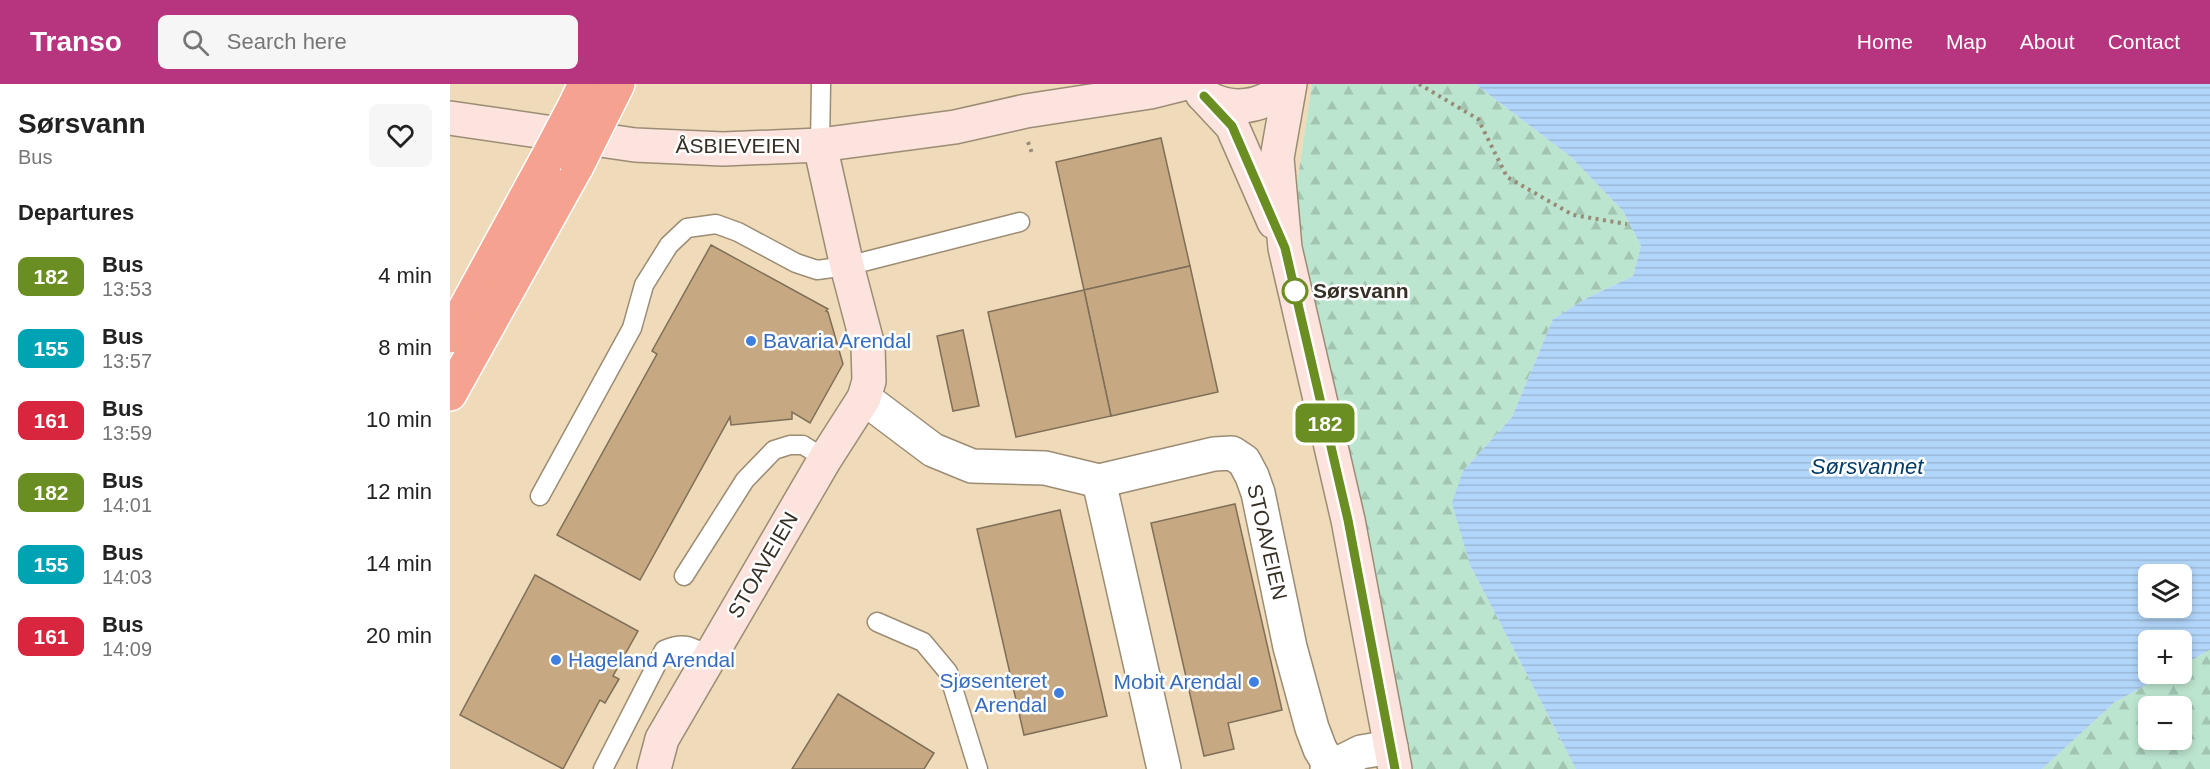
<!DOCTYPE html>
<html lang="en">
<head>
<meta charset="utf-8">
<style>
  :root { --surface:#fff; --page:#f6f6f6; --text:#222; --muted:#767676; --accent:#b7357e }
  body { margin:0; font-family:Helvetica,sans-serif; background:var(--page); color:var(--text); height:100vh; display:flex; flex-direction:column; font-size:22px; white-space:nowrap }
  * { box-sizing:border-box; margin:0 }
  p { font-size:20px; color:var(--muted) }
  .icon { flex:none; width:33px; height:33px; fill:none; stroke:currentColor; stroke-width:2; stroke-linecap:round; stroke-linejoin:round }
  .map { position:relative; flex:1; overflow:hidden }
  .sheet { display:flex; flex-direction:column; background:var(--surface); width:450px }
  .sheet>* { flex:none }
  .badge { padding:0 12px; border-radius:9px; font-size:21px; line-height:39px }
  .fabs { position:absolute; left:1688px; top:480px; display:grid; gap:12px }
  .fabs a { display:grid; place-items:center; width:54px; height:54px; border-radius:9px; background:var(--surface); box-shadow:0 3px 9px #0003; font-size:30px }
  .map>.badge { position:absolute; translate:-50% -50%; box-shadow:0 0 0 3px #fff }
  h2 { padding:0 18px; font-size:22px; line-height:54px }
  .round { display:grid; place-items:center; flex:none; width:63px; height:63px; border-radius:9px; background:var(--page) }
  .head { display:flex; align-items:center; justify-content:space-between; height:102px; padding:0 18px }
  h1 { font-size:28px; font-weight:600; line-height:45px }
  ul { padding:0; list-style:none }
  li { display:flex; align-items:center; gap:18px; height:72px; padding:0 18px }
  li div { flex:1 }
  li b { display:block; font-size:22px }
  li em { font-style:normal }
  li .badge { min-width:66px; font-weight:700; text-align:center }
  header { display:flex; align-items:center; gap:36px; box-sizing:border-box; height:84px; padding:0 30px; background:var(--accent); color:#fff }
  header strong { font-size:28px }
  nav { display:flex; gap:33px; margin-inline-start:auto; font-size:21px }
  .search { width:420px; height:54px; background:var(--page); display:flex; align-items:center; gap:15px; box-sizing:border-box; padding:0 21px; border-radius:9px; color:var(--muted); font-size:22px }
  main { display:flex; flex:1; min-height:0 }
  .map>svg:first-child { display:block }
  .built { fill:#efdab9 }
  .forest { fill:url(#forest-firs); fill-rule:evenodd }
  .water { fill:url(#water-rules); fill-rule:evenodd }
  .building { fill:#c6a982; stroke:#7f6e58; stroke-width:1.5 }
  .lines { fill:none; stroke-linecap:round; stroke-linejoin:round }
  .lane-casing { stroke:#9c8c74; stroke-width:21 }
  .street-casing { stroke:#9c8c74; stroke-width:36 }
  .secondary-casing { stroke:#9c8c74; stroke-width:36 }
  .highway-casing { stroke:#fff; stroke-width:36 }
  .path { stroke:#978c79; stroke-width:4; stroke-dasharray:3 4.5; stroke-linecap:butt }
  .lane { stroke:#fff; stroke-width:18 }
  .street { stroke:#fff; stroke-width:33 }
  .secondary { stroke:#fce3de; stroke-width:33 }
  .highway { stroke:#f6a290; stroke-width:33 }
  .highway-bridge-casing { stroke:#fff; stroke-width:36; stroke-linecap:butt }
  .highway-bridge { stroke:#f6a290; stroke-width:33 }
  .line-casing { stroke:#fff; stroke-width:14 }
  .line { stroke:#6b8e23; stroke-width:9 }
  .stop-dot { fill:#fff; stroke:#6b8e23; stroke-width:3 }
  .shop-dot { fill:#3f7fe0; stroke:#fff; stroke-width:2 }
  .labels { text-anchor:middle; stroke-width:5; stroke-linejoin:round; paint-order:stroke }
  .street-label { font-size:21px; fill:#362f25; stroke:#fff }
  .stop-label { font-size:21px; font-weight:bold; fill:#362f25; stroke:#fff; text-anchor:start }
  .shop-label { font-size:21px; fill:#366cbe; stroke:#fff; text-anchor:start }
  .water-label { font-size:22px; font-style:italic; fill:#043c68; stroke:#fff }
</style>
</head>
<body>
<header>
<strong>Transo</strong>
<div class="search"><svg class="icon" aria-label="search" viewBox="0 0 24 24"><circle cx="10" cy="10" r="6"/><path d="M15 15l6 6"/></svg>Search here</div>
<nav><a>Home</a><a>Map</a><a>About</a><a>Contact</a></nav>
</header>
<main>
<section class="sheet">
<div class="head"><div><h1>Sørsvann</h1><p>Bus</p></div><a class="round"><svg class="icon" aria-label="heart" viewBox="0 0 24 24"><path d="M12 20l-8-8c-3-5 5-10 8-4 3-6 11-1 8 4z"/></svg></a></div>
<h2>Departures</h2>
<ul>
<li><span class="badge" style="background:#6b8e23;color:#fff">182</span><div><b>Bus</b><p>13:53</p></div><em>4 min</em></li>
<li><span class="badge" style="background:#00a3b4;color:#fff">155</span><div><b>Bus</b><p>13:57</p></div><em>8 min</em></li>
<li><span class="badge" style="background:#d7263d;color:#fff">161</span><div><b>Bus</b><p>13:59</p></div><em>10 min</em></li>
<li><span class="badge" style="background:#6b8e23;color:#fff">182</span><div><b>Bus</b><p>14:01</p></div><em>12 min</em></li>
<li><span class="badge" style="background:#00a3b4;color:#fff">155</span><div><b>Bus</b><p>14:03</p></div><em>14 min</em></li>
<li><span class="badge" style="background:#d7263d;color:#fff">161</span><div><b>Bus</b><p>14:09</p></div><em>20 min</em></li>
</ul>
</section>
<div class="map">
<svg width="1760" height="685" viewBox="0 0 1760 685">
  <defs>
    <pattern id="forest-firs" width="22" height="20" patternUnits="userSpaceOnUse" patternTransform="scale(1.5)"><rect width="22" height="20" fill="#bce5cf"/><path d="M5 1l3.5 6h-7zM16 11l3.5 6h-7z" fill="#a2c5b2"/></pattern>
    <pattern id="water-rules" width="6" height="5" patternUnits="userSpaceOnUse" patternTransform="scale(1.5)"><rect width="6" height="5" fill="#b2d6fa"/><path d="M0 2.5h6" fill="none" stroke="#9ab8d6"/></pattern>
  </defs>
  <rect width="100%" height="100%" fill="#f8e8cd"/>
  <polygon class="built" points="0,0 862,0 843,126 943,685 0,685"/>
  <g class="forest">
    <polygon points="862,0 1025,0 1121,73 1173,127 1191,162 1183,192 1137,214 1103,235 1062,333 1013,387 1020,481 1126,685 943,685 843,126"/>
    <path d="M1760,566V685H1592L1665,618L1717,590H1731V582ZM1698,622H1731V656H1698Z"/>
  </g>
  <path class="water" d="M1025,0H1760V566L1731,582V556H1698V590H1717L1665,618L1592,685H1126L1020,481L1002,419L1013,387L1062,333L1103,235L1137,214L1183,192L1191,162L1173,127L1121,73ZM1698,490H1731V524H1698Z"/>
  <g class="building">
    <polygon points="711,54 740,182 634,206 606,78"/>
    <polygon points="261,161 378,225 376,227 378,228 393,280 360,339 342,328 342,335 281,341 280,333 190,496 107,451 207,270 202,267"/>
    <polygon points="740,182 768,308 661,332 634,206"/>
    <polygon points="634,206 661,332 566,353 538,228"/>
    <polygon points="513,246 529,322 503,327 487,252"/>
    <polygon points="785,420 832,626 778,639 784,665 754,672 701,439"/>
    <polygon points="610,426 657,632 574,651 527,445"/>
    <polygon points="85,491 188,547 163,592 169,595 155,619 150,616 113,685 10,631"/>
    <polygon points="388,610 484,669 474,685 342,685"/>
  </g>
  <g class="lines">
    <g class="lane-casing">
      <g id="lane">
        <polyline points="370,61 371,0"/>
        <polyline points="90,412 182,244 194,201 219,161 237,144 266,140 288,148 346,179 367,186 397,182 570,138"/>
        <polyline points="234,492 295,396 324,366 340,361 353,361 375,375"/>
        <polyline points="427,538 473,558 498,588 528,685"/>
        <path d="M153,685L214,566C235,557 241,563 260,572"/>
      </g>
    </g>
    <g class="street-casing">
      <g id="street">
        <polyline points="414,314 483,366 522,382 595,384 649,397"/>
        <polyline points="714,685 649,397 764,370 782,369 794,377 802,392 808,409 840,563 862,644 870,665 881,683"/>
        <polyline points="877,685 911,668 941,663"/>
      </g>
    </g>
    <g class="secondary-casing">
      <g id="secondary">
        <polyline points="840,0 827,74 835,164 898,436 945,685"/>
        <path d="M752,10C779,29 815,25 836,0"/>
        <polyline points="754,12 782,42 824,138"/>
        <polyline points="0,34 185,61 273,65 370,61 505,43 576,27 700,8 732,0"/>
        <polyline points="204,685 212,655 375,375 414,314 419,297 418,262 397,182 370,61"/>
      </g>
    </g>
    <g class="highway-casing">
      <g id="highway">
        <polyline points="124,23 135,0"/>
        <polyline points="154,28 168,0"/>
        <polyline points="0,252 95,78"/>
        <polyline points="0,310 127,82"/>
      </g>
    </g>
    <g class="path">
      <polyline points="969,0 1028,35 1057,93 1123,131 1177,140"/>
      <polyline points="578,58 583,72"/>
    </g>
    <use href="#lane" class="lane"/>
    <use href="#street" class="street"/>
    <use href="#secondary" class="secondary"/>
    <use href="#highway" class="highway"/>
    <g class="highway-bridge-casing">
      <g id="highway-bridge">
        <polyline points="95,78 124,23"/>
        <polyline points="127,82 154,28"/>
      </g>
    </g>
    <use href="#highway-bridge" class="highway-bridge"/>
  </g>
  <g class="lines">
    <g class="line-casing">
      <polyline id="line" points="754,12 782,42 835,164 898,436 945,685"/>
    </g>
    <use href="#line" class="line"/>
  </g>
  <circle class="stop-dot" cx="845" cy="207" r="12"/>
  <g class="shop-dot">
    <circle cx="301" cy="257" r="6"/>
    <circle cx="106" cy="576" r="6"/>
    <circle cx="804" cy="598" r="6"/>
    <circle cx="609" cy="609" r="6"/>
  </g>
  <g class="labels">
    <g class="street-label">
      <text x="288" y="69">ÅSBIEVEIEN</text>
      <text transform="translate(817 458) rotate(77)" y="7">STOAVEIEN</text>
      <text transform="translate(313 481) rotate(-60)" y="7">STOAVEIEN</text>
    </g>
    <g class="stop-label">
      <text x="863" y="214">Sørsvann</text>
    </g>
    <g class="shop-label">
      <text x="313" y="264">Bavaria Arendal</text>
      <text x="118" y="583">Hageland Arendal</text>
      <text x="597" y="604" text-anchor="end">Sjøsenteret<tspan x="597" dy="24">Arendal</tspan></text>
      <text x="792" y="605" text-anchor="end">Mobit Arendal</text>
    </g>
    <g class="water-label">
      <text x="1417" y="390">Sørsvannet</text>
    </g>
  </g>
</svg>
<div class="fabs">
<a><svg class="icon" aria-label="layers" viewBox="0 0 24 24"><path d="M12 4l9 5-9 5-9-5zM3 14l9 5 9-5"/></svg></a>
<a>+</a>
<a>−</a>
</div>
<b class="badge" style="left:875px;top:339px;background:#6b8e23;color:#fff">182</b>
</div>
</main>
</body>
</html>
